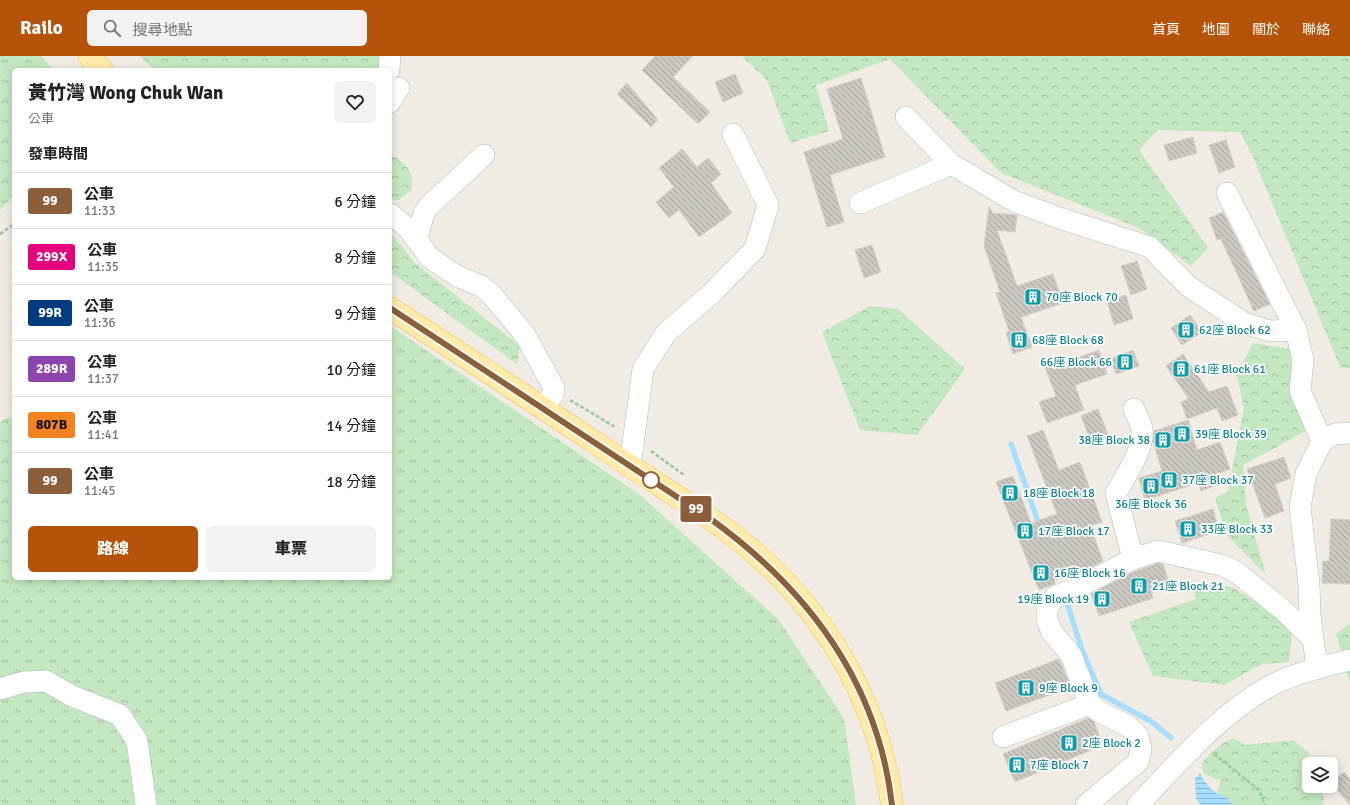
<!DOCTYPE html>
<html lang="zh-TW">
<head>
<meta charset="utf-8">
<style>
  :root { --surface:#fff; --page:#f2f2f2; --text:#222; --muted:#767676; --line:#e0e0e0; --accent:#b45309 }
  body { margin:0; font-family:Signika,"Noto Sans TC",sans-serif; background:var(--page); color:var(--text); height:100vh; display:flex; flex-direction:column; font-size:15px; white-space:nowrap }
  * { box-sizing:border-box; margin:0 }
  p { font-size:13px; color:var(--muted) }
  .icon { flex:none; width:22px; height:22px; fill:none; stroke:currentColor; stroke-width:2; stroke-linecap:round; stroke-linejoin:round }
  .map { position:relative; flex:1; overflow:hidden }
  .side { position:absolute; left:12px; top:12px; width:380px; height:512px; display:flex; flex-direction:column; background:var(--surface); border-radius:6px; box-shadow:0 2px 10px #0003 }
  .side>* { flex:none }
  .badge { padding:0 8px; border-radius:3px; font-size:14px; line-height:26px }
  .fabs { position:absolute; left:1302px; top:701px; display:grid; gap:8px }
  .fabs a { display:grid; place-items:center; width:36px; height:36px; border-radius:6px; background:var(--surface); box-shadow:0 2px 10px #0003; font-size:20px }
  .map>.badge { position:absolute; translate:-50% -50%; box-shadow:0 0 0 2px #fff }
  h2 { padding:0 16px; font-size:15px; line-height:36px }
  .round { display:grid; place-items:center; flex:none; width:42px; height:42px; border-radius:6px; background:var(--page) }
  .head { display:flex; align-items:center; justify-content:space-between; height:68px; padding:0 16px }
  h1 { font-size:19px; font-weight:800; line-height:30px }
  .action { display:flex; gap:8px; margin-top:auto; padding:8px 16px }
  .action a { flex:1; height:46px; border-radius:6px; background:var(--accent); color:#fff; font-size:16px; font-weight:800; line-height:46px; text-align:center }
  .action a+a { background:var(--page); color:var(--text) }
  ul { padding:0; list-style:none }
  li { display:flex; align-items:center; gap:12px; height:56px; padding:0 16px; border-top:1px solid var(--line) }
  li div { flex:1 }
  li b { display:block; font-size:15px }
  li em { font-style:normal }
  li .badge { min-width:44px; font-weight:700; text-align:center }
  header { display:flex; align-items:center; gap:24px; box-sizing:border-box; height:56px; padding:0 20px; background:var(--accent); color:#fff }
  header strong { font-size:19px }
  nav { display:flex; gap:22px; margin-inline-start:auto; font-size:14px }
  .search { width:280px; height:36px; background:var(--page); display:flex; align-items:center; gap:10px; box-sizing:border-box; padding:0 14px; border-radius:6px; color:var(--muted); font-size:15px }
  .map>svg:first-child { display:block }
  .grass { fill:url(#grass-tufts) }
  .forest { fill:url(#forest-crowns) }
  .water { fill:url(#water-rules) }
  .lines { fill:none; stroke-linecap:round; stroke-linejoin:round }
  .stream { stroke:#a5deff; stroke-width:5.5 }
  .building { fill:url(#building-back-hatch); stroke:#d5cec2 }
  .minor-casing { stroke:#b5b8bc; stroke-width:22 }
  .major-casing { stroke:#f9bf54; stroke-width:23 }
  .path { stroke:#98caa3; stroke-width:2.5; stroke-dasharray:4 2; stroke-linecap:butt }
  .minor { stroke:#fff; stroke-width:21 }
  .major { stroke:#ffebaa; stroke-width:22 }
  .line-casing { stroke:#fff; stroke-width:9 }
  .line { stroke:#8b5e3c; stroke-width:6 }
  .stop-dot { fill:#fff; stroke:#8b5e3c; stroke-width:2 }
  .labels { text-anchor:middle; stroke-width:3.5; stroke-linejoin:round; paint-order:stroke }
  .culture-label { font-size:12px; fill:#0d838f; stroke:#fff; text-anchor:start }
</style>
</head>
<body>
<header>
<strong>Railo</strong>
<div class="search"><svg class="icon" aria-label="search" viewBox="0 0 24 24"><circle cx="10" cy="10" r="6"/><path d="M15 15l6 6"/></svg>搜尋地點</div>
<nav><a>首頁</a><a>地圖</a><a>關於</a><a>聯絡</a></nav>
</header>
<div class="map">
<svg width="1350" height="749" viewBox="0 0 1350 749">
  <defs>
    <pattern id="grass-tufts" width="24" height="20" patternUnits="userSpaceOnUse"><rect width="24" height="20" fill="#c3e8c0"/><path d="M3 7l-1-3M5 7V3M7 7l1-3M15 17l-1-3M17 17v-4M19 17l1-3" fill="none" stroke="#a2bfa0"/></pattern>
    <pattern id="forest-crowns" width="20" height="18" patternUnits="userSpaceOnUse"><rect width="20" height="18" fill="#c3e8c0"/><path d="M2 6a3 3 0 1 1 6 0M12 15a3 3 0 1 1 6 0" fill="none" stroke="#a2bfa0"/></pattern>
    <pattern id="water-rules" width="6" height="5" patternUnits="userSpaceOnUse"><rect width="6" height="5" fill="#a5deff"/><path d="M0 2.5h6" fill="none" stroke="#8ab7d2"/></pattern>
    <pattern id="building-back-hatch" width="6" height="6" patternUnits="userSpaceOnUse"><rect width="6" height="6" fill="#cbc7c1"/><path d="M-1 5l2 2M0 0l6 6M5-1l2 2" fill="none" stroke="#a8a5a1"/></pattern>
  </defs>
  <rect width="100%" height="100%" fill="#f0ece4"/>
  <g class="grass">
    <polygon points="0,0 41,0 54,14 14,14 14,139 0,154"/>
    <polygon points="390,270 639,438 778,563 844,662 856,749 0,749 0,366 7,362 14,361 14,522 390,522"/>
  </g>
  <g class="forest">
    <polygon points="140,0 391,0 381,14 154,14"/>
    <polygon points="742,0 1350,0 1350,312 1340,311 1254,103 1240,76 1158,74 1139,94 1208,192 1191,210 1139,172 1001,117 890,3 816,29 829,75 790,87 767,24"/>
    <path d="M390,97C405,109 414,112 412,133L399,144H390Z"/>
    <polygon points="390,176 415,207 520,290 517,308 390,216"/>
    <polygon points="870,250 898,253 965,313 917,379 860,374 822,276"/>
    <polygon points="1253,287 1290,293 1292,330 1306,375 1243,409 1246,449 1266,519 1226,478 1215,441 1228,436 1244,351 1237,320"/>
    <polygon points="1190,526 1232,531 1280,561 1292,577 1289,606 1262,608 1224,629 1153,620 1129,566 1196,543"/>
    <polygon points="1350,567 1350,627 1336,578"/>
    <path d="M1234,682L1245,689L1293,684L1308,696L1312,708H1309V730H1320L1324,743L1323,749H1213L1221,725L1204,718C1202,714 1201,710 1203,706C1207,699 1227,683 1234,682Z"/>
  </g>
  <path class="water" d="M1200,717C1205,727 1214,739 1225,740L1233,749H1201L1196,743L1195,722Z"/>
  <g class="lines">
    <g class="stream">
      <polyline points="1011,388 1040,471"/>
      <polyline points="1065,541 1082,594 1101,638 1152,666 1171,682"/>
    </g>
  </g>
  <g class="building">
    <polygon points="655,0 693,0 673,21 710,56 698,68 642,14"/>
    <polygon points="735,18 743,37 723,46 715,26"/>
    <polygon points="861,22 885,101 830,119 844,166 827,171 804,96 843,83 827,33"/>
    <polygon points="627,27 658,64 651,71 617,38"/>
    <polygon points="1193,81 1197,97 1169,105 1164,89"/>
    <polygon points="1226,84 1235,111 1219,117 1209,89"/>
    <polygon points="682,93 697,111 708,102 721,118 711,127 732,157 699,181 679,154 669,162 656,146 674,131 659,112"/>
    <polygon points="989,150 992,157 1017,159 1015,176 997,174 1017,230 1053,218 1063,247 1021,261 1032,291 1013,298 1006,277 1009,275 996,237 1000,236 984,190"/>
    <polygon points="1223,156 1270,248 1254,255 1221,183 1217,184 1209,162"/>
    <polygon points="872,189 881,216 864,222 855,194"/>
    <polygon points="1137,205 1147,233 1131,239 1121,210"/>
    <polygon points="1126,239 1133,263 1114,269 1107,245"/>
    <polygon points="1190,259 1202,276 1182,289 1171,272"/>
    <polygon points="1099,294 1107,318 1075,329 1084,354 1047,367 1039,346 1056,340 1043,306 1059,300 1062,308"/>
    <polygon points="1133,294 1139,310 1116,318 1110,303"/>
    <polygon points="1183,298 1209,336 1227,330 1238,359 1222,365 1217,352 1187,363 1181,346 1189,343 1166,310"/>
    <polygon points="1098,353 1109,381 1092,388 1081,360"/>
    <polygon points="1188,364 1197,394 1220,386 1230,413 1213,419 1217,429 1201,435 1198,427 1145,444 1139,422 1162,415 1153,385 1154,375"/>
    <polygon points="1043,374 1059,414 1080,406 1102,466 1090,470 1103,505 1084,515 1054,524 1055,528 1039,534 996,426 1013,420 1031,467 1057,458 1027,380"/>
    <polygon points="1284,401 1291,422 1275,428 1284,455 1265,462 1247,413"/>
    <polygon points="1213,453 1219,475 1182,487 1175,465"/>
    <polygon points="1331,463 1350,464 1350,528 1322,527 1323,505 1329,505"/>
    <polygon points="1159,507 1163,508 1170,530 1151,537 1153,542 1099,560 1091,538 1133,516"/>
    <polygon points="1059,603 1071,631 1006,655 995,627"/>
    <polygon points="1088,662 1094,666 1103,689 1015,726 1003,698"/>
    <polygon points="1344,716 1350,723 1350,749 1331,727"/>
  </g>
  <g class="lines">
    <g class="minor-casing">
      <g id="minor">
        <polyline points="389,14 390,0"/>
        <polyline points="390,46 399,32"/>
        <polyline points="906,61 951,108 1014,145 1059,162 1150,191 1188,230 1244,267 1270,275 1296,274"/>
        <polyline points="1227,137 1296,274 1303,304 1300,335 1322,385 1306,418 1300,451 1309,529 1310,559 1317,613"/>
        <polyline points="860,147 951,108"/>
        <polyline points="390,158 408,172 430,202 457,220 481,230 491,238 525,279 554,332 553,338 544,352"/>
        <polyline points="417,182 424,157 430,149 484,99"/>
        <polyline points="1322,385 1335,378 1350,377"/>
        <polyline points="630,410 643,313 666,277 712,237 755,193 768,149 733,78"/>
        <path d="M1133,503L1116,437C1125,421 1145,392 1142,373C1141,367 1136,359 1134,353"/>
        <polyline points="0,633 24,626 46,625 72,640 120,659 137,685 146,749"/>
        <polyline points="1003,681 1090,648"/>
        <polyline points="1086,749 1138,706 1141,693 1138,680 1128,670 1100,656 1090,648 1071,599 1052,576 1047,564 1047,551 1056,540 1073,534 1133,503 1158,495 1221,509 1235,515 1282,553 1312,582"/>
        <path d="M1138,749C1179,706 1219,658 1272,629C1291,619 1328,609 1350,604"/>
      </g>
    </g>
    <g class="major-casing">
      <g id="major">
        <polyline points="89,0 102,14"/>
        <path d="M390,252C466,301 542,351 618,402C656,428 697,451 734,480C819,545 879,642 892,749"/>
      </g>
    </g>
    <g class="path">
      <polyline points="0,178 14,168"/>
      <polyline points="570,344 615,371"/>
      <polyline points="651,395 684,419"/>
      <polyline points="1214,698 1259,734 1265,749"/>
    </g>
    <use href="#minor" class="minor"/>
    <use href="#major" class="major"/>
  </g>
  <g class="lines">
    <g class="line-casing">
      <path id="line" d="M390,252L712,464C808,534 878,627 892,749"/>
    </g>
    <use href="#line" class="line"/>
  </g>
  <defs>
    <g id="building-square" transform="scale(0.9)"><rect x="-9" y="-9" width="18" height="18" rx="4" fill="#0f9aa8" stroke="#fff"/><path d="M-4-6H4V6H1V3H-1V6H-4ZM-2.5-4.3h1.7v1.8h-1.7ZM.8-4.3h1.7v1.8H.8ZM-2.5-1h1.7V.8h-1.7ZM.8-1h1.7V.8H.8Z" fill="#fff"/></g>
  </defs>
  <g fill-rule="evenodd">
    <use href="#building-square" x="1033" y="241"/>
    <use href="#building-square" x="1186" y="274"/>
    <use href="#building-square" x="1019" y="284"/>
    <use href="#building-square" x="1125" y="306"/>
    <use href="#building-square" x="1181" y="313"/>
    <use href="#building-square" x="1182" y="378"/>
    <use href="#building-square" x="1163" y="384"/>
    <use href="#building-square" x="1169" y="424"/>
    <use href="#building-square" x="1151" y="430"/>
    <use href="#building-square" x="1010" y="437"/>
    <use href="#building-square" x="1188" y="473"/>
    <use href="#building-square" x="1025" y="475"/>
    <use href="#building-square" x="1041" y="517"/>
    <use href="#building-square" x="1139" y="530"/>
    <use href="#building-square" x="1102" y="543"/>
    <use href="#building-square" x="1026" y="632"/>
    <use href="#building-square" x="1069" y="687"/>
    <use href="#building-square" x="1017" y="709"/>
  </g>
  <circle class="stop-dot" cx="651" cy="424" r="8"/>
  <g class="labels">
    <g class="culture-label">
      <text x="1046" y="245">70座 Block 70</text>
      <text x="1199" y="278">62座 Block 62</text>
      <text x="1032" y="288">68座 Block 68</text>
      <text x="1112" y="310" text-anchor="end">66座 Block 66</text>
      <text x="1194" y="317">61座 Block 61</text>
      <text x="1195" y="382">39座 Block 39</text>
      <text x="1150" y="388" text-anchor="end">38座 Block 38</text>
      <text x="1182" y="428">37座 Block 37</text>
      <text x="1023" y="441">18座 Block 18</text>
      <text x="1151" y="452" text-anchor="middle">36座 Block 36</text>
      <text x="1201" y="477">33座 Block 33</text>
      <text x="1038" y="479">17座 Block 17</text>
      <text x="1054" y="521">16座 Block 16</text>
      <text x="1152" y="534">21座 Block 21</text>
      <text x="1089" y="547" text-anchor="end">19座 Block 19</text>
      <text x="1039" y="636">9座 Block 9</text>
      <text x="1082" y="691">2座 Block 2</text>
      <text x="1030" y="713">7座 Block 7</text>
    </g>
  </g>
</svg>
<div class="fabs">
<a><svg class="icon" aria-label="layers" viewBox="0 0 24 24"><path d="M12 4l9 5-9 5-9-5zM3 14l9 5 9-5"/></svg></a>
</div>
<b class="badge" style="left:696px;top:453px;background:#8b5e3c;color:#fff">99</b>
<section class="side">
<div class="head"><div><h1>黃竹灣 Wong Chuk Wan</h1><p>公車</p></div><a class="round"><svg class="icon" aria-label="heart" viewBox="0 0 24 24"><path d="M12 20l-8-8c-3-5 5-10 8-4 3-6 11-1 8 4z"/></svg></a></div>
<h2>發車時間</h2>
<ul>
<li><span class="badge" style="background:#8b5e3c;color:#fff">99</span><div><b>公車</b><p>11:33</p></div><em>6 分鐘</em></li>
<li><span class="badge" style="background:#e6007e;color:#fff">299X</span><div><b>公車</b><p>11:35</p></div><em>8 分鐘</em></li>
<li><span class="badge" style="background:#003b80;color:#fff">99R</span><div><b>公車</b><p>11:36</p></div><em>9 分鐘</em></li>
<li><span class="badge" style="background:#8e44ad;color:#fff">289R</span><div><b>公車</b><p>11:37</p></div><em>10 分鐘</em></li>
<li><span class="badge" style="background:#f58220;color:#111">807B</span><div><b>公車</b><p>11:41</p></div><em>14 分鐘</em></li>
<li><span class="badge" style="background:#8b5e3c;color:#fff">99</span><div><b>公車</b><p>11:45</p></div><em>18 分鐘</em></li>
</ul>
<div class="action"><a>路線</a><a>車票</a></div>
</section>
</div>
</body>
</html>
